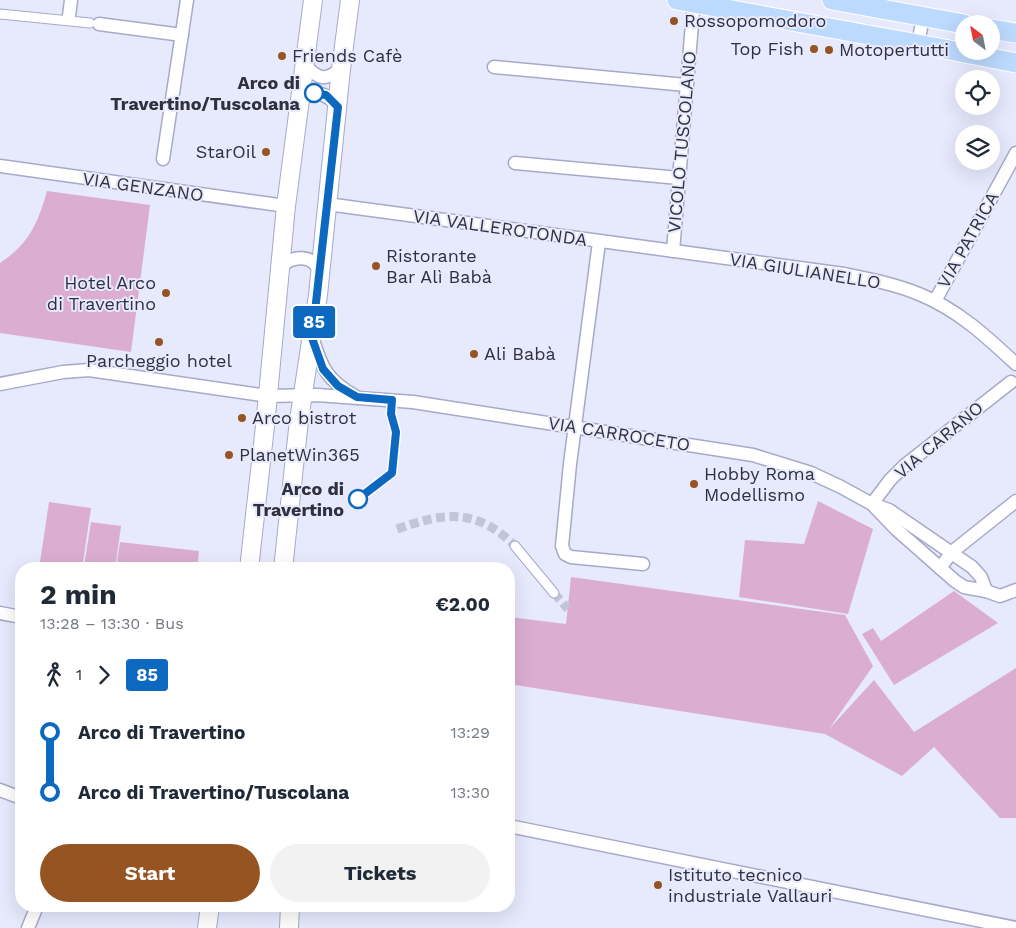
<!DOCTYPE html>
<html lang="en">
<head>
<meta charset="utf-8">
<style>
  :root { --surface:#fff; --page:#f2f2f3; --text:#1f2937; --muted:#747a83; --accent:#965422 }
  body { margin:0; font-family:"Work Sans",sans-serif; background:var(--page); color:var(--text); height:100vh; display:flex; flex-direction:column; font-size:19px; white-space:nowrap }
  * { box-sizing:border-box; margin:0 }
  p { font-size:16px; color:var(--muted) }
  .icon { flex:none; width:28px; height:28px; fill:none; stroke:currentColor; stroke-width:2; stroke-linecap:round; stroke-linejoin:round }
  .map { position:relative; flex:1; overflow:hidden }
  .drawer { position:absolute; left:15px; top:562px; width:500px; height:350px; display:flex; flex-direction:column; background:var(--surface); border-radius:20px; box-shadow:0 5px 20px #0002 }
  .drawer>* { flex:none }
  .badge { padding:0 10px; border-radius:4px; font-size:18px; line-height:32px }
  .needle { width:32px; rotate:328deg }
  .fabs { position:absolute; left:955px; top:15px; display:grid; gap:10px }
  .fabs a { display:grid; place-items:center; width:45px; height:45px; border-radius:50%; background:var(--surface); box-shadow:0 5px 20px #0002; font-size:25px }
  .map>.badge { position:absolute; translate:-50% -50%; box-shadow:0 0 0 2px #fff }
  .legs { display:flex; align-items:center; gap:8px; height:55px; padding:0 25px; font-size:16px }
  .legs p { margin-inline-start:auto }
  .head { display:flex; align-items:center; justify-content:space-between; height:85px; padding:0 25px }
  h1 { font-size:28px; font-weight:700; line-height:38px }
  .cta { display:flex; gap:10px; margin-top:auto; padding:10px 25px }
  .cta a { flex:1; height:58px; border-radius:30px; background:var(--accent); color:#fff; font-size:20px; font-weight:700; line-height:58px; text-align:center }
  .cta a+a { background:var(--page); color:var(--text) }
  ul { padding:0 25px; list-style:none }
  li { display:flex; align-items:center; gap:18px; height:60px; font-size:19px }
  li i { display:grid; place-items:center; width:8px; height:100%; margin:0 6px; background:currentColor }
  li i::after { content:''; width:12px; height:12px; margin:-6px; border:4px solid; border-radius:50%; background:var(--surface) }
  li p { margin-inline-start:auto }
  li:first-child i { background:linear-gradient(#0000 50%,currentColor 0) }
  li:last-child i { background:linear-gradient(currentColor 50%,#0000 0) }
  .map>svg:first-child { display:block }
  .green { fill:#dbaed0 }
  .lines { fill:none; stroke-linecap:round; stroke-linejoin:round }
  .pedestrian-tunnel { stroke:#c2c4d7; stroke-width:9; stroke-dasharray:9 4.5; stroke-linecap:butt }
  .pedestrian-casing { stroke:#a7a9c9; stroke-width:11 }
  .minor-casing { stroke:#a7a9c9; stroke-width:15 }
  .secondary-casing { stroke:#a7a9c9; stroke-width:20 }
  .primary-casing { stroke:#fff; stroke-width:21 }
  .pedestrian { stroke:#fff; stroke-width:9 }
  .minor { stroke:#fff; stroke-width:12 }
  .secondary { stroke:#fff; stroke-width:18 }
  .primary { stroke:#bcd9fe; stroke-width:19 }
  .line-1-casing { stroke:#fff; stroke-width:11 }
  .line-1 { stroke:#0c69bf; stroke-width:8 }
  .poi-dot { fill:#965422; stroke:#e7e9fd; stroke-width:2 }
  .stop-1-dot { fill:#fff; stroke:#0c69bf; stroke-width:2.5 }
  .labels { text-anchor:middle; stroke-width:4; stroke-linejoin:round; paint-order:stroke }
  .poi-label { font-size:18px; fill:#30313e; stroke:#e7e9fd; text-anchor:start }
  .stop-label { font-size:18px; font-weight:bold; fill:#30313e; stroke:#e7e9fd; text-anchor:end }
  .street-label { font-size:18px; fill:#30313e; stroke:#e7e9fd }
</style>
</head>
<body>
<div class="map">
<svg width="1016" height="928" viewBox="0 0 1016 928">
  <rect width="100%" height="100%" fill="#e7e9fd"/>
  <g class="green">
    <path d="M47,191L150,205L131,352L0,333V263C29,244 38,223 47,191Z"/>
    <polygon points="818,501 873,529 848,614 739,597 745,540 804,544"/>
    <polygon points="49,502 91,508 82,569 39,569"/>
    <polygon points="91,522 121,526 115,569 84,566"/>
    <polygon points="120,542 199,551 197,569 116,569"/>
    <polygon points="571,577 845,615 873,666 829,729 874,680 914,732 1016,668 1016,818 1000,818 934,747 902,776 825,734 509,684 509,617 566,624"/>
    <polygon points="954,591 998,623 894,685 862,634 873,628 881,641"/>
  </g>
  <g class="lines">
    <g class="pedestrian-tunnel">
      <path d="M397,529C445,512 477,508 515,546"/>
      <polyline points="554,593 568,609"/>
    </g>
    <g class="pedestrian-casing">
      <g id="pedestrian">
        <polyline points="0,14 90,23"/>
        <polyline points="515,546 554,593"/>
      </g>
    </g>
    <g class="minor-casing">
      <g id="minor">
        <polyline points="69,16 71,0"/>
        <polyline points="99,24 182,35"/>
        <polyline points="918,44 923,17"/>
        <path d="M305,65C319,80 325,81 341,69"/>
        <polyline points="494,67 686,85"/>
        <path d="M300,100C315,89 327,93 338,107"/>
        <polyline points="163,159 187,0"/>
        <polyline points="515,163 679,178"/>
        <polyline points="0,166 286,206"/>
        <path d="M327,204L844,274C869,279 895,284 919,294C957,309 987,337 1016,364"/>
        <polyline points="599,242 570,464 562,546 565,554 571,557 643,564"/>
        <polyline points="673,251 694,0"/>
        <path d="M280,267C293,255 313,254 320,272"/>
        <polyline points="935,301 1016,153"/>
        <path d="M313,340C322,369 328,381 355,396"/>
        <polyline points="0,384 63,372 89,370 268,396 317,395 413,402 753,455 811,473 841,487 872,504 889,510 972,567 981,577 986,591"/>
        <polyline points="872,504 890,480 904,466 1011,382"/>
        <polyline points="874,506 896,529 955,581 964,587 986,591 1000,596 1016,590"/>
        <polyline points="940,568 952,552 1016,501"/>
        <polyline points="0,613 21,617"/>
        <polyline points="0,790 21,798"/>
        <polyline points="509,826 1016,928"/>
        <polyline points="28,928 37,906"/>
      </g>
    </g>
    <g class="secondary-casing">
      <g id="secondary">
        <polyline points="249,569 265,426 286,206 313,0"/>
        <polyline points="283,569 299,420 318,295 341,69 350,0"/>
        <polyline points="207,928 210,906"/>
        <polyline points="289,928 290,906"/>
      </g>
    </g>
    <g class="primary-casing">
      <g id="primary">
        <polyline points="677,0 934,47 1016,63"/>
        <polyline points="832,0 964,24"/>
        <polyline points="991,29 1016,33"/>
      </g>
    </g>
    <use href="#pedestrian" class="pedestrian"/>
    <use href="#minor" class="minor"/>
    <use href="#secondary" class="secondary"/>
    <use href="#primary" class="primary"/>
  </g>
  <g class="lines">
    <g class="line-1-casing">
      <polyline id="line-1" points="314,93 326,95 338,107 312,338 323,369 338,386 357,397 392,400 391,414 396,432 392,473 358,499"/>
    </g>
    <use href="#line-1" class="line-1"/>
  </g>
  <g class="poi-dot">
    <circle cx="674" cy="21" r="5"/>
    <circle cx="814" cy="49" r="5"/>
    <circle cx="829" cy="50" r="5"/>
    <circle cx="282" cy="56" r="5"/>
    <circle cx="266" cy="152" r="5"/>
    <circle cx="376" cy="266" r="5"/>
    <circle cx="166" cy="293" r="5"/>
    <circle cx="159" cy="342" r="5"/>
    <circle cx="474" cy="354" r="5"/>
    <circle cx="242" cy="418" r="5"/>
    <circle cx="229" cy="455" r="5"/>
    <circle cx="694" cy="484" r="5"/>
    <circle cx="658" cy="885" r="5"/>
  </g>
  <g class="stop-1-dot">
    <circle cx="314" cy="93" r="9"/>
    <circle cx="358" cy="499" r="9"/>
  </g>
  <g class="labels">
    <g class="poi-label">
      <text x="684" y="27">Rossopomodoro</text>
      <text x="804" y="55" text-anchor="end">Top Fish</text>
      <text x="839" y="56">Motopertutti</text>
      <text x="292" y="62">Friends Cafè</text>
      <text x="256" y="158" text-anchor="end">StarOil</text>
      <text x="386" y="262">Ristorante<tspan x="386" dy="21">Bar Alì Babà</tspan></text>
      <text x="156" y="289" text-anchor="end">Hotel Arco<tspan x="156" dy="21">di Travertino</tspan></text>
      <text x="484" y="360">Ali Babà</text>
      <text x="159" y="367" text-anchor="middle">Parcheggio hotel</text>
      <text x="252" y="424">Arco bistrot</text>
      <text x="239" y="461">PlanetWin365</text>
      <text x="704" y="480">Hobby Roma<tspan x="704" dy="21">Modellismo</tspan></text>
      <text x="668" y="881">Istituto tecnico<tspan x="668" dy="21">industriale Vallauri</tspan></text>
    </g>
    <g class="stop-label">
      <text x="300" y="89">Arco di<tspan x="300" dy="21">Travertino/Tuscolana</tspan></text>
      <text x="344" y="495">Arco di<tspan x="344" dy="21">Travertino</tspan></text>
    </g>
    <g class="street-label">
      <text transform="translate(682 142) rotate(-85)" y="6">VICOLO TUSCOLANO</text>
      <text transform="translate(143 187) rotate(8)" y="6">VIA GENZANO</text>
      <text transform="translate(500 228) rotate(8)" y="6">VIA VALLEROTONDA</text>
      <text transform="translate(968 240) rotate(-61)" y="6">VIA PATRICA</text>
      <text transform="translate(805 271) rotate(9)" y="6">VIA GIULIANELLO</text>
      <text transform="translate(619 434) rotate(9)" y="6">VIA CARROCETO</text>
      <text transform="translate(939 440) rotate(-40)" y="6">VIA CARANO</text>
    </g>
  </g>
</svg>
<div class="fabs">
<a><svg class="needle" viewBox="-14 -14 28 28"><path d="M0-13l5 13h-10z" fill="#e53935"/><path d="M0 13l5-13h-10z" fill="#747a83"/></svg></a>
<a><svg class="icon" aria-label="locate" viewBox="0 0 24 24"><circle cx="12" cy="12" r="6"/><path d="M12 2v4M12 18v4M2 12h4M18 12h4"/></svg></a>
<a><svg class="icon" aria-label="layers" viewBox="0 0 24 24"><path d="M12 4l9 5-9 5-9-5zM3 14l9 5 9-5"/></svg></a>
</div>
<b class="badge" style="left:314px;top:322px;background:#0c69bf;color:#fff">85</b>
<section class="drawer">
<div class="head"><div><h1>2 min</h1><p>13:28 – 13:30 · Bus</p></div><b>€2.00</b></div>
<div class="legs"><svg class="icon" aria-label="walk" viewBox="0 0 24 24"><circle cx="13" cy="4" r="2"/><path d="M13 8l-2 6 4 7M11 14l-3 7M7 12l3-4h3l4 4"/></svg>1<svg class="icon" aria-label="forward" viewBox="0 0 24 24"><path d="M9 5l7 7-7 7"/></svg><b class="badge" style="background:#0c69bf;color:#fff">85</b></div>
<ul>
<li><i style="color:#0c69bf"></i><b>Arco di Travertino</b><p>13:29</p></li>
<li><i style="color:#0c69bf"></i><b>Arco di Travertino/Tuscolana</b><p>13:30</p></li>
</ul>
<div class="cta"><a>Start</a><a>Tickets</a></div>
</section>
</div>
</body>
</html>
